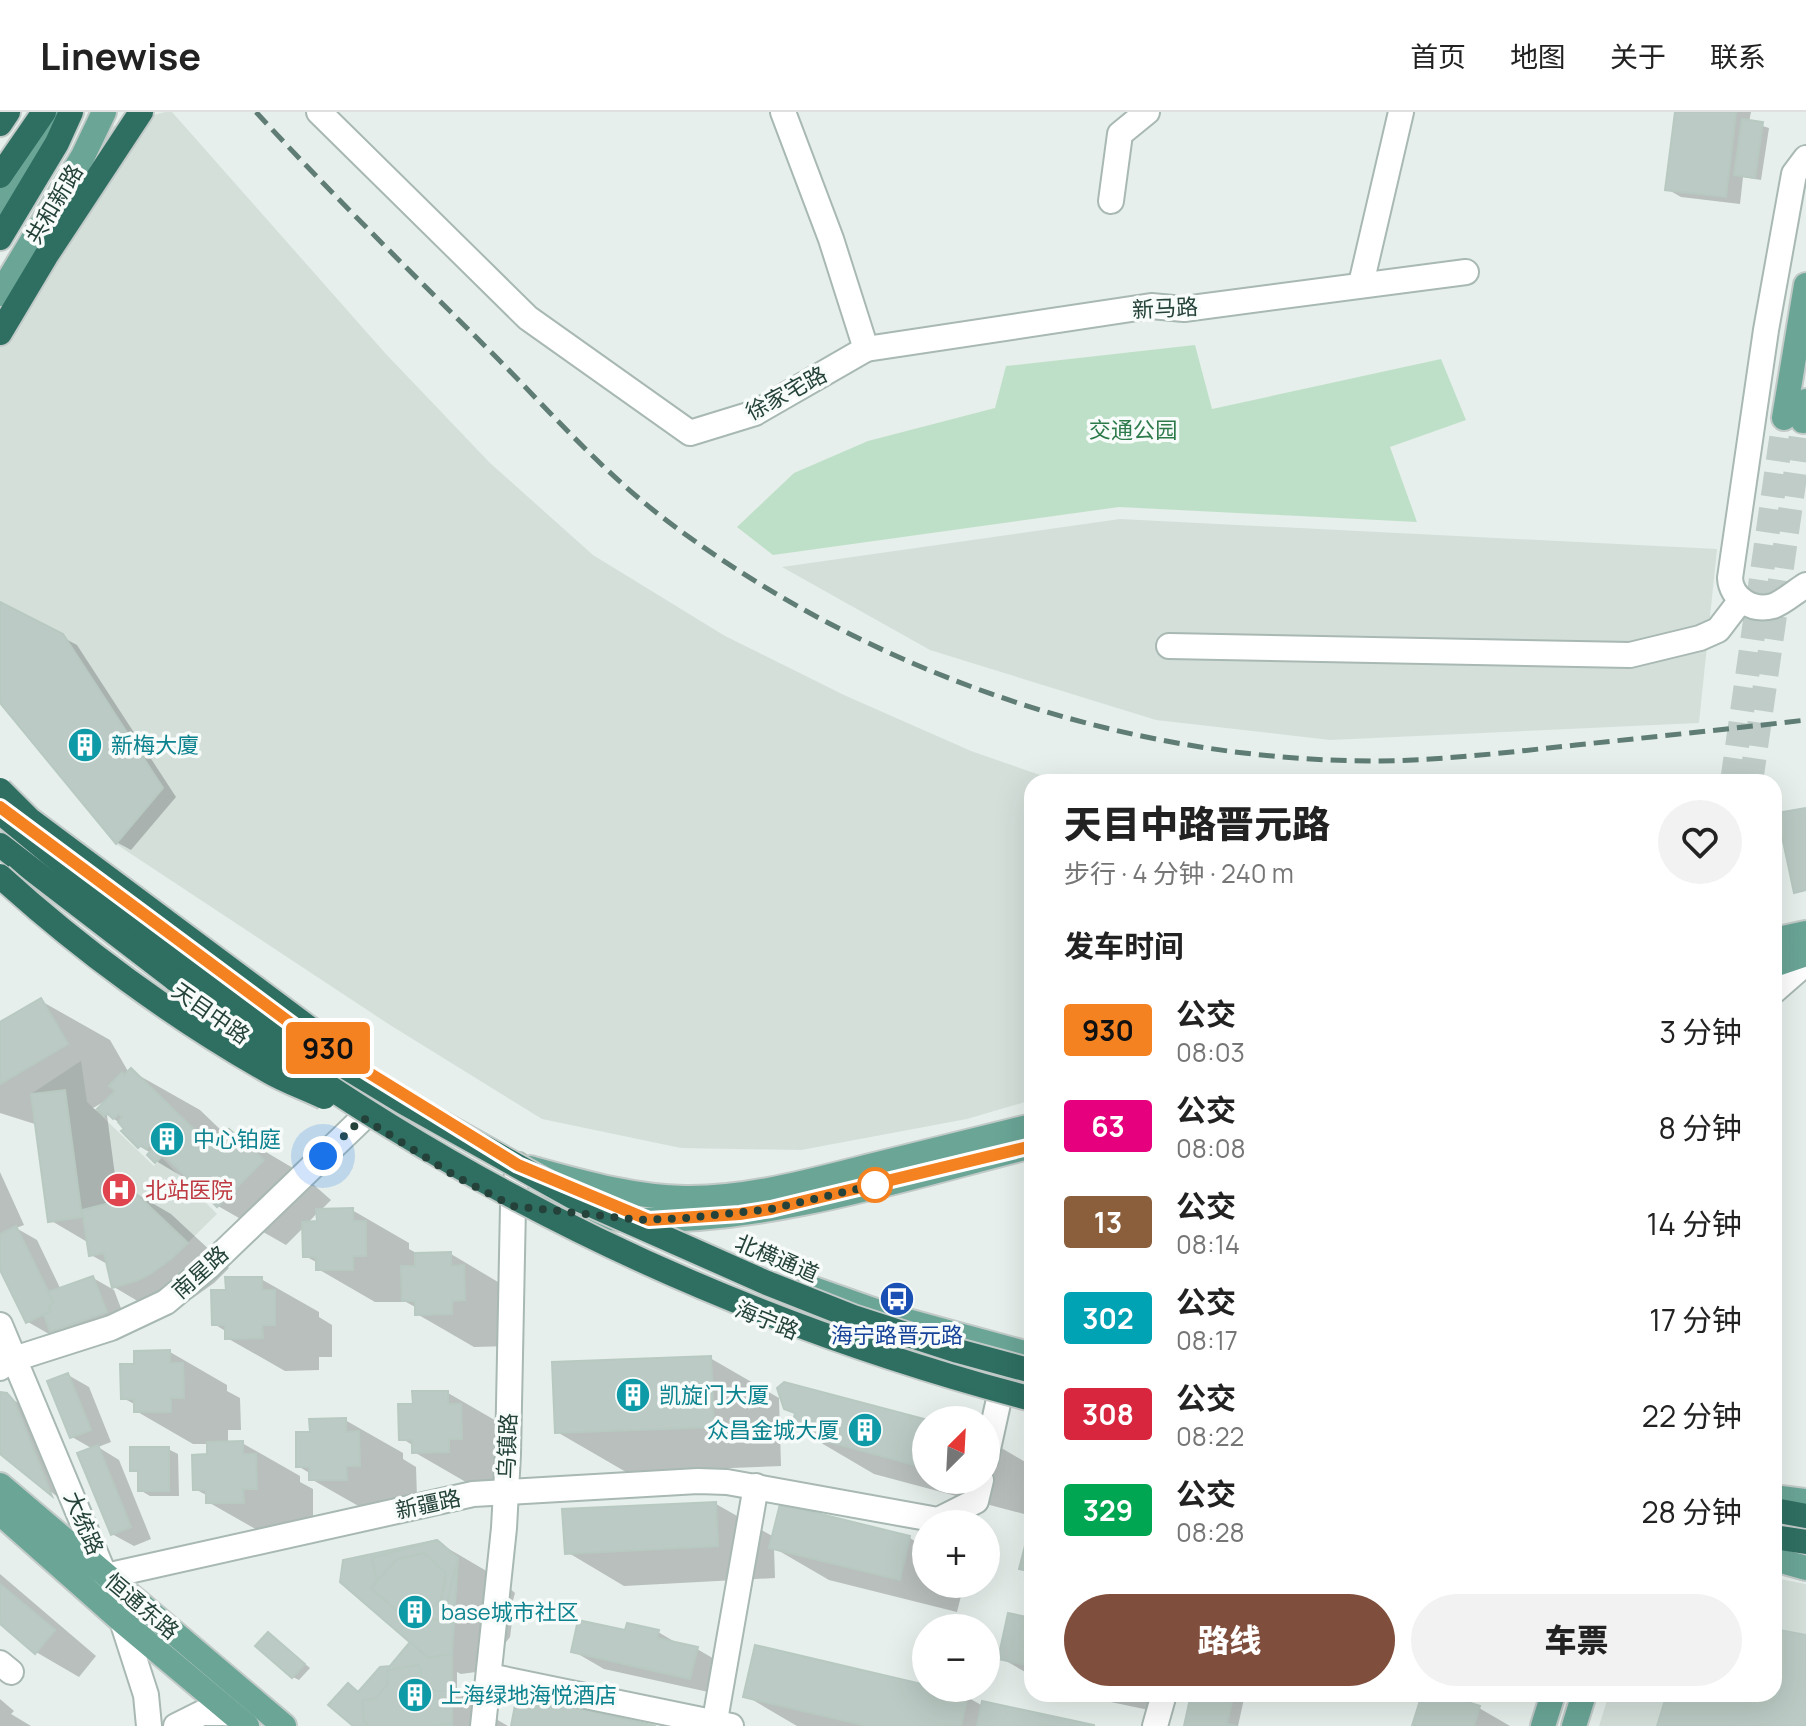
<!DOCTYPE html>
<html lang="zh">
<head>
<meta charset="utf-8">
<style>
  :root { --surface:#fff; --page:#f2f2f2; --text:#222; --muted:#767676; --line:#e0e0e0; --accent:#804e3d }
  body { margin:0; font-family:Manrope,"Noto Sans SC",sans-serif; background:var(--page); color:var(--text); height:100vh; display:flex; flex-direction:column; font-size:30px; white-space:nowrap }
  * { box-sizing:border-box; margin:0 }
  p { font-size:26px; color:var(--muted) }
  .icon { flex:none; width:44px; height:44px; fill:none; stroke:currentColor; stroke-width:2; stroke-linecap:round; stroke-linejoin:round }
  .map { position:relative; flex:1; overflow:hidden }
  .sheet { position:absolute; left:1024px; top:662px; width:758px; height:928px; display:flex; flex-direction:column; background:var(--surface); border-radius:24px; box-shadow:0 8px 32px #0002 }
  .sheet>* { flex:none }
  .badge { padding:0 16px; border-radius:6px; font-size:28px; line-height:52px }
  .needle { width:52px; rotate:24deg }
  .fabs { position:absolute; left:912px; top:1294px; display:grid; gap:16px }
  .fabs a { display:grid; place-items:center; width:88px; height:88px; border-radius:50%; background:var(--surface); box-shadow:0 8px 32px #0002; font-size:40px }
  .you { position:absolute; width:40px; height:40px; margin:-20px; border:6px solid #fff; border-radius:50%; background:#1a73e8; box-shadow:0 0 0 12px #1a73e833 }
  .map>.badge { position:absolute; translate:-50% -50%; box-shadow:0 0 0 4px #fff }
  h2 { padding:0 40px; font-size:30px; line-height:72px }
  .round { display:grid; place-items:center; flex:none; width:84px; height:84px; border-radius:42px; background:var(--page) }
  .headline { display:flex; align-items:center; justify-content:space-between; height:136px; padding:0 40px }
  h1 { font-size:38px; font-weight:800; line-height:60px }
  .cta { display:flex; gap:16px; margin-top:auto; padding:16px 40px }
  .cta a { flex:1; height:92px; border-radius:48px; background:var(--accent); color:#fff; font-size:32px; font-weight:800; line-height:92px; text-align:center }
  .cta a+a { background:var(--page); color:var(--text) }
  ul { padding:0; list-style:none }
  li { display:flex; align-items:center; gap:24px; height:96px; padding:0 40px }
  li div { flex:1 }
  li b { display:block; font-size:30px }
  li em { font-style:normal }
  li .badge { min-width:88px; font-weight:700; text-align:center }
  header { display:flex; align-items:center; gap:48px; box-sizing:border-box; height:112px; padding:0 40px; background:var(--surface); border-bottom:2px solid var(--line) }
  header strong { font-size:38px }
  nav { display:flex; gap:44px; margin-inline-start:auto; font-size:28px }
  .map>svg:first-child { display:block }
  .built { fill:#d4dfda }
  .green { fill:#bfe0c8 }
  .shadow { fill:#0003; fill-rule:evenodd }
  .building { fill:#bbcac4; stroke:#b8c9c2; stroke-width:2 }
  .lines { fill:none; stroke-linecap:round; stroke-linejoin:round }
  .major-tunnel { stroke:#bfccc8; stroke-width:24; stroke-dasharray:24 12; stroke-linecap:butt }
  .minor-casing { stroke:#a8b8b2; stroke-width:28 }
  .major-casing { stroke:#c2cac8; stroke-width:28 }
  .highway-casing { stroke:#c2cac8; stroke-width:28 }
  .minor { stroke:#fff; stroke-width:24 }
  .major { stroke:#6aa596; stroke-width:24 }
  .highway { stroke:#2f6f62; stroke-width:24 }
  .rail { stroke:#5f7d75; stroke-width:5; stroke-dasharray:16 8; stroke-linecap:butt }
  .highway-bridge-casing { stroke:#c2cac8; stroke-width:28; stroke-linecap:butt }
  .highway-bridge { stroke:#2f6f62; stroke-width:24 }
  .line-casing { stroke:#fff; stroke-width:18 }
  .line { stroke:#f58220; stroke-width:12 }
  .walk { stroke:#24423a; stroke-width:8; stroke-dasharray:0 14.4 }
  .stop-dot { fill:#fff; stroke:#f58220; stroke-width:4 }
  .labels { text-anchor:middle; stroke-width:7; stroke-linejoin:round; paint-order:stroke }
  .street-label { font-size:22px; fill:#24423a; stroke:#f7fbf9 }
  .park-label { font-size:22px; fill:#2d7a4b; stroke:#f7fbf9 }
  .culture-label { font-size:22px; fill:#0d838f; stroke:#f7fbf9; text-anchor:start }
  .health-label { font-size:22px; fill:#be3a42; stroke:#f7fbf9; text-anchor:start }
  .transit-label { font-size:22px; fill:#164399; stroke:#f7fbf9 }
</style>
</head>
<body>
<header>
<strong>Linewise</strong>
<nav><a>首页</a><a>地图</a><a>关于</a><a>联系</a></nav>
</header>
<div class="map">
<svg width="1806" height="1614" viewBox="0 0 1806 1614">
  <rect width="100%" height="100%" fill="#e6efeb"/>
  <g class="built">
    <polygon points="165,0 172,0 385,241 490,351 593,443 725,524 844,583 971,639 1060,670 1032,670 1032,988 967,1007 801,1038 681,1036 542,1007 390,913 116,732 163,676 63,522 0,490 0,173 106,16"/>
    <polygon points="1120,407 1717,437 1699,611 1330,628 1156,608 930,538 782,455"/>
    <polygon points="81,949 87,990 154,1054 162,1046 217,1102 171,1147 136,1169 112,1176 104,1141 83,1105 48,1110 31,982"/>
    <polygon points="1774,1466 1806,1472 1806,1614 1599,1614 1609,1582 1774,1582"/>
  </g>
  <polygon class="green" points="1195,233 1212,297 1441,247 1466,308 1390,335 1417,410 1119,395 773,443 737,415 794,361 868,329 995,296 1006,254"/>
  <g class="shadow">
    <polygon points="1677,0 1751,0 1749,10 1769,16 1761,68 1743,65 1740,92 1681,85 1667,77"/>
    <polygon points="0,492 77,533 176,685 131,738 118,731 0,588"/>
    <path d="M41,889L110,928L129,961L131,959L200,998L226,1023L230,1019L298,1059L331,1088L320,1099L352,1098L409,1131V1137L420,1143L451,1142L508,1176L509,1234L474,1235L417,1202V1196L406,1190H375L318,1157V1151L305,1144L304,1115L286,1133L218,1094L198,1074L156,1049L151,1041L139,1034L122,1012L107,1003L118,1086L128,1077L171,1102L229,1156L214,1171L193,1186L180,1193L156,1200L114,1175L109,1153L91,1143L89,1131L50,1108L38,1013L0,1001V913ZM107,988L98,999L93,996ZM318,1100L319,1111L307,1112Z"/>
    <polygon points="0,1060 24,1113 16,1116 37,1128 61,1178 93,1166 114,1178 127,1212 73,1231 54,1220 49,1222 28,1210 0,1154"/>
    <polygon points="261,1167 319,1200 319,1205 332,1213 332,1245 319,1245 319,1258 285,1259 227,1226 227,1220 214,1212 228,1180"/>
    <polygon points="170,1240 227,1273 227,1279 240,1286 241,1318 228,1318 228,1331 242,1331 300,1364 300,1370 313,1377 313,1409 266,1423 208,1390 208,1384 195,1377 209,1344 209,1332 193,1332 136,1299 136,1293 123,1286 136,1254"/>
    <polygon points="710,1246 779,1286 781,1354 626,1360 557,1320"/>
    <polygon points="68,1263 89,1275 111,1330 98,1335 119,1348 151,1427 134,1434 112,1422 93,1337 72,1325"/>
    <polygon points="448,1281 505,1314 506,1372 471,1373 414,1340 414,1334 401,1326 415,1294"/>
    <polygon points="0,1282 17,1290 24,1296 60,1387 0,1338"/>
    <polygon points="785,1296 926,1310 926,1368 986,1368 986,1327 1032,1354 1032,1386 1029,1385 1024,1402 874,1362 806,1322 807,1315 796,1309 797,1303"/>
    <polygon points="345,1308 403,1341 403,1347 416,1355 417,1386 369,1400 311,1367 311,1362 298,1354"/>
    <polygon points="168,1337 178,1342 179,1384 150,1384 140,1378 140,1362 132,1357"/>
    <polygon points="716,1392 774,1425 781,1395 910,1426 926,1436 926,1472 964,1472 957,1500 829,1468 774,1436 775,1466 624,1474 567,1440"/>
    <polygon points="437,1430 495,1464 515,1481 510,1499 513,1502 510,1525 483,1559 461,1562 457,1560 457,1577 487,1594 489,1603 508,1614 356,1614 359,1582 389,1558 413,1530"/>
    <polygon points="0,1462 96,1544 79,1565 36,1540 0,1509"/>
    <polygon points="1032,1508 1032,1564 1001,1546"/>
    <polygon points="658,1520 682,1534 697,1537 728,1555 722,1583 604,1557 573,1539 627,1521"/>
    <polygon points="274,1526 310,1556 299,1568 293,1565"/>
    <polygon points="926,1575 967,1585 983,1594 1088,1614 797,1614 746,1584"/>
    <polygon points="1073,1582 1167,1582 1163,1601"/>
    <polygon points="1193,1582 1245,1582 1238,1614 1186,1614"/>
    <polygon points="1424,1582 1436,1582 1479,1596 1510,1614 1414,1614"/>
    <polygon points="0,1587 14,1599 11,1602 31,1614 0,1614"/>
  </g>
  <g class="building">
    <polygon points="1675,0 1736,0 1726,85 1665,78"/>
    <polygon points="1742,7 1763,10 1755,66 1734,63"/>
    <polygon points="0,490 63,522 163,676 116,732 0,591"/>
    <polygon points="1806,696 1806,778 1794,781 1777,701"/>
    <polygon points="41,886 68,932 0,972 0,910"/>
    <polygon points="131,956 212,1035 229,1017 264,1048 217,1095 163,1042 155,1051 147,1043 154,1035 151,1033 146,1037 141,1033 138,1036 121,1019 124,1017 118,1010 122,1005 119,1002 113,1007 107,1001 104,1004 97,997 115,979 109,974 122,960 124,963"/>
    <polygon points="65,978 82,1105 48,1110 31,982"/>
    <polygon points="128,1074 188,1131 171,1147 150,1162 136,1169 112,1176 104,1141 89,1144 82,1098 106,1092 122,1082"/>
    <polygon points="353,1096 353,1109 366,1109 366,1144 353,1144 353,1158 316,1158 316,1145 303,1145 302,1110 317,1109 316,1097"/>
    <polygon points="16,1114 54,1191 49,1194 51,1199 26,1211 0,1158 0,1122"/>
    <polygon points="451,1140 451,1154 464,1153 465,1188 452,1189 452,1202 415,1203 415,1189 402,1189 401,1154 415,1154 415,1141"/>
    <polygon points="93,1164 107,1200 50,1220 44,1203 51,1199 49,1194 54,1191 48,1180"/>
    <polygon points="225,1165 262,1165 262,1178 275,1178 275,1213 262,1213 263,1226 225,1227 225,1213 212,1213 211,1178 226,1178"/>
    <polygon points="170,1238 170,1251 183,1251 184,1286 171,1286 171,1300 134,1300 134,1287 121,1287 120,1252 134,1252 134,1239"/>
    <polygon points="711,1244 714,1315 555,1321 552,1250"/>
    <polygon points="68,1261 91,1318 70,1326 47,1269"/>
    <polygon points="784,1270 928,1308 926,1356 803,1323 805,1313 793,1310 795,1301 784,1297 777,1276"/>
    <polygon points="412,1279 448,1279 448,1292 461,1292 462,1327 449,1327 449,1340 412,1341 412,1328 399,1328 398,1292 413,1292"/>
    <polygon points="0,1280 7,1281 14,1289 52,1384 0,1342"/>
    <polygon points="346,1306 346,1320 359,1319 360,1354 346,1354 347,1368 309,1368 309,1355 296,1355 296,1320 310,1320 309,1307"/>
    <polygon points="243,1329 243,1342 256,1342 257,1377 243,1377 244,1391 206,1391 206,1378 193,1378 192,1343 207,1342 207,1330"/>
    <polygon points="98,1333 131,1415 111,1423 77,1341"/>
    <polygon points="130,1335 169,1335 169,1379 138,1379 138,1359 130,1359"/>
    <polygon points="716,1390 718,1434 565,1442 562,1397"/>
    <polygon points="780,1392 910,1424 900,1468 769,1436"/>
    <polygon points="1030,1414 1032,1415 1032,1460 1019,1457"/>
    <polygon points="437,1428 458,1446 452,1542 428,1546 340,1470 343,1448"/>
    <polygon points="437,1428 458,1446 443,1508 425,1507 417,1516 371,1476 377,1469 372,1446"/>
    <polygon points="424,1441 446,1461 442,1485 417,1516 371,1476 397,1447"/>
    <polygon points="0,1472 55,1518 35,1542 0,1512"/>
    <polygon points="1008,1501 1032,1506 1032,1554 998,1547"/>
    <polygon points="578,1508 625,1518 627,1511 659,1518 657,1526 698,1535 690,1567 571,1540"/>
    <polygon points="1774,1517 1806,1523 1806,1614 1657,1614 1667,1582 1774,1582"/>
    <polygon points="268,1520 305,1552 292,1566 255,1534"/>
    <polygon points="410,1530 428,1546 452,1542 452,1614 353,1614 328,1593 348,1571 358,1580 380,1555 390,1554"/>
    <polygon points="755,1533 926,1573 926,1576 939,1576 968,1583 961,1614 867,1614 743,1585"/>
    <polygon points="419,1553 423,1569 435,1579 452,1579 452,1611 436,1614 365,1614 367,1612 364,1609 362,1588 375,1587 388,1572 387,1558"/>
    <polygon points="1191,1582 1234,1582 1227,1612 1237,1614 1184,1614"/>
    <polygon points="1422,1582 1442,1582 1480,1594 1474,1614 1412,1614"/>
    <polygon points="517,1583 656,1614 511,1614"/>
    <polygon points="982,1589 1094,1613 1094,1614 977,1614"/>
  </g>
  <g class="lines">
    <g class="major-tunnel">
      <polyline points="1732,670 1784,306"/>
      <polyline points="1751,670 1803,309"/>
    </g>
    <g class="minor-casing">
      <g id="minor">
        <polyline points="319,0 528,206 690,321 755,301 866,237 831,127 783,0"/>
        <path d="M1806,46L1794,62L1766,218L1730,466C1731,486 1752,500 1773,494C1784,490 1796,479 1806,473"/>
        <polyline points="1111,89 1120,22 1147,0"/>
        <polyline points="1361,172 1401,0"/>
        <polyline points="866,237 1151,194 1184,197 1466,160"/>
        <polyline points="1169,534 1630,543 1700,526 1718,518 1741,488"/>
        <polyline points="1774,879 1806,851"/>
        <polyline points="0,1213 117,1493 146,1583 149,1614"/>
        <polyline points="0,1256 14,1247 111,1216 166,1190 208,1155 363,1006"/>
        <polyline points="986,1346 999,1287"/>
        <polyline points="106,1464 473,1382 698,1369 727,1370 938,1408 976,1389 981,1368"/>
        <polyline points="0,1551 11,1560"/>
        <polyline points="489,1564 731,1614"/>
        <polyline points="176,1614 202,1601 231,1601"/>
        <polyline points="483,1614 504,1416 508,1342 513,1094 518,1053"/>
        <polyline points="714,1614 756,1374"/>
        <polyline points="1155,1614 1164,1582"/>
      </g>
    </g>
    <g class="major-casing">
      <g id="major">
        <polyline points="0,92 57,0"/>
        <polyline points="0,182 83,44 104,0"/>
        <polyline points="1784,306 1806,173"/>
        <polyline points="1803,309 1806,289"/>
        <polyline points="1774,828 1806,821"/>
        <polyline points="1774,853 1806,842"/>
        <path d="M530,1056C581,1070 632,1085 685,1086C746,1087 807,1070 866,1055C921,1041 977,1028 1032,1014"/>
        <path d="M539,1097C573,1100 608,1108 642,1108C775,1109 905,1066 1032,1034"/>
        <polyline points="808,1175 893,1205 1032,1243"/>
        <polyline points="0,1373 284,1614"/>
        <polyline points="1774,1385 1806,1389"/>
        <polyline points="0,1401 123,1510 247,1614"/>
        <polyline points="1774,1447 1806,1456"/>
        <polyline points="1543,1614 1553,1582"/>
        <polyline points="1574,1614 1584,1582"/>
      </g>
    </g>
    <g class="highway-casing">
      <g id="highway">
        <polyline points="0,12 8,0"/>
        <polyline points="0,64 44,0"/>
        <polyline points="0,126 57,31 71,0"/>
        <polyline points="0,221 46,144 141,0"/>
        <polyline points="0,700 102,784 191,850"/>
        <polyline points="0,733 176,868"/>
        <polyline points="1774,1398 1806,1404"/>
        <polyline points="1774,1425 1806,1430"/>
      </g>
    </g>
    <use href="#minor" class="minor"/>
    <use href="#major" class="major"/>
    <use href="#highway" class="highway"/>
    <path class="rail" d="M256,0C334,85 417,166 499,248C553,303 605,362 666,408C868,561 1127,650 1380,649C1446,648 1511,640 1576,633C1652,625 1729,617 1806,608"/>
    <g class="highway-bridge-casing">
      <g id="highway-bridge">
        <polyline points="0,678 29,707 313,919"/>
        <path d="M0,764C79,836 174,906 268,959C285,969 305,976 324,985"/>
        <polyline points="191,850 281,916 403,990 573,1085 767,1171 853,1205 958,1239 1032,1259"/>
        <path d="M176,868C247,919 318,970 392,1015C590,1137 807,1228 1032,1287"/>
      </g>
    </g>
    <use href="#highway-bridge" class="highway-bridge"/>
  </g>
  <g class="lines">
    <g class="line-casing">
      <polyline id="line" points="0,695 301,919 518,1053 649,1108 740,1102 771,1097 1032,1034"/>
    </g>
    <use href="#line" class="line"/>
    <polyline class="walk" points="323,1044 363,1006 457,1065 513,1094 640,1108 687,1106 771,1097 883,1071 875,1073"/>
  </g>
  <defs>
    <g id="building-disc" transform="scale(1.8)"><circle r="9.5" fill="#0f9aa8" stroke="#f7fbf9"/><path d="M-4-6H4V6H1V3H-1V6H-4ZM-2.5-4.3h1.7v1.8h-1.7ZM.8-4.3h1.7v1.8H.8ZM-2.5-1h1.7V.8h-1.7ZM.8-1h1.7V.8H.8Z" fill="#fff"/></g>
    <g id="hospital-disc" transform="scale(1.8)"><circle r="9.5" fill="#e0444e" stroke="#f7fbf9"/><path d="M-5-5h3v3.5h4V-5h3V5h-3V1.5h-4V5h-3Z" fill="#fff"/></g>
    <g id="bus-disc" transform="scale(1.8)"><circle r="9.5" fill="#1a4fb4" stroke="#f7fbf9"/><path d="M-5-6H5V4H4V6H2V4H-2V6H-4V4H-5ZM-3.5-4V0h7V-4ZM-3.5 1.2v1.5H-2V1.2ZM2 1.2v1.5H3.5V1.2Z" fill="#fff"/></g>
  </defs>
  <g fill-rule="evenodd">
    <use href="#building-disc" x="85" y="633"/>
    <use href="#building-disc" x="167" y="1027"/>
    <use href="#hospital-disc" x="119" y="1078"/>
    <use href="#bus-disc" x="897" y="1187"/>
    <use href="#building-disc" x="633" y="1283"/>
    <use href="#building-disc" x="865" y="1318"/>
    <use href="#building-disc" x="415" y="1500"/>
    <use href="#building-disc" x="415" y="1583"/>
  </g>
  <circle class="stop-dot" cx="875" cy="1073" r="16"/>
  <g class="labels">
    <g class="street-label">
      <text transform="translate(54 92) rotate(-59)" y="8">共和新路</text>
      <text transform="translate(1165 196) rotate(-3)" y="8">新马路</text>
      <text transform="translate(786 281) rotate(-28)" y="8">徐家宅路</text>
      <text transform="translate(211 901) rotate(35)" y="8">天目中路</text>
      <text transform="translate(777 1146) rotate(23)" y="8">北横通道</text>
      <text transform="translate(200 1160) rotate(-42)" y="8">南星路</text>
      <text transform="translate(767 1208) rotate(22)" y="8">海宁路</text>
      <text transform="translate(507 1334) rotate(-88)" y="8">乌镇路</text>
      <text transform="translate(428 1392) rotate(-12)" y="8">新疆路</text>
      <text transform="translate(84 1411) rotate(67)" y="8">大统路</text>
      <text transform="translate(142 1494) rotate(40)" y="8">恒通东路</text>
    </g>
    <g class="park-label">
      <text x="1133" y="326">交通公园</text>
    </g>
    <g class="culture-label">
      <text x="111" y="641">新梅大廈</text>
      <text x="193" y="1035">中心铂庭</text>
      <text x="659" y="1291">凯旋门大厦</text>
      <text x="839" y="1326" text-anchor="end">众昌金城大厦</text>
      <text x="441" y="1508">base城市社区</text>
      <text x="441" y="1591">上海绿地海悦酒店</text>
    </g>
    <g class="health-label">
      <text x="145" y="1086">北站医院</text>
    </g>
    <g class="transit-label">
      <text x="897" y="1231">海宁路晋元路</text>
    </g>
  </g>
</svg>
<div class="fabs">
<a><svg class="needle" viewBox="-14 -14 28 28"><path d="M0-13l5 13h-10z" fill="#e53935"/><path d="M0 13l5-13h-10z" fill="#767676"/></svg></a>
<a>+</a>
<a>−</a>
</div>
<div class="you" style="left:323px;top:1044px"></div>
<b class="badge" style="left:328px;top:936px;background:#f58220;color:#111">930</b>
<section class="sheet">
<div class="headline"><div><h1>天目中路晋元路</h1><p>步行 · 4 分钟 · 240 m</p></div><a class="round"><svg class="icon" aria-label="heart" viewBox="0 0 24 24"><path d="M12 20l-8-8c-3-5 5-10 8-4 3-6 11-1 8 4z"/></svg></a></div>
<h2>发车时间</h2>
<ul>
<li><span class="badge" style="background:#f58220;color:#111">930</span><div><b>公交</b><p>08:03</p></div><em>3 分钟</em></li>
<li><span class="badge" style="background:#e6007e;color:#fff">63</span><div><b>公交</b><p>08:08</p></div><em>8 分钟</em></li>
<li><span class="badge" style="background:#8b5e3c;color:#fff">13</span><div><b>公交</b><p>08:14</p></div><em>14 分钟</em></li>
<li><span class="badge" style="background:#00a3b4;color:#fff">302</span><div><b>公交</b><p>08:17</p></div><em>17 分钟</em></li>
<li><span class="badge" style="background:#d7263d;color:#fff">308</span><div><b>公交</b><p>08:22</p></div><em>22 分钟</em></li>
<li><span class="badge" style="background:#00a651;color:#fff">329</span><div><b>公交</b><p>08:28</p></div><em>28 分钟</em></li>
</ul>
<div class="cta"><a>路线</a><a>车票</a></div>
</section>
</div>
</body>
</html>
